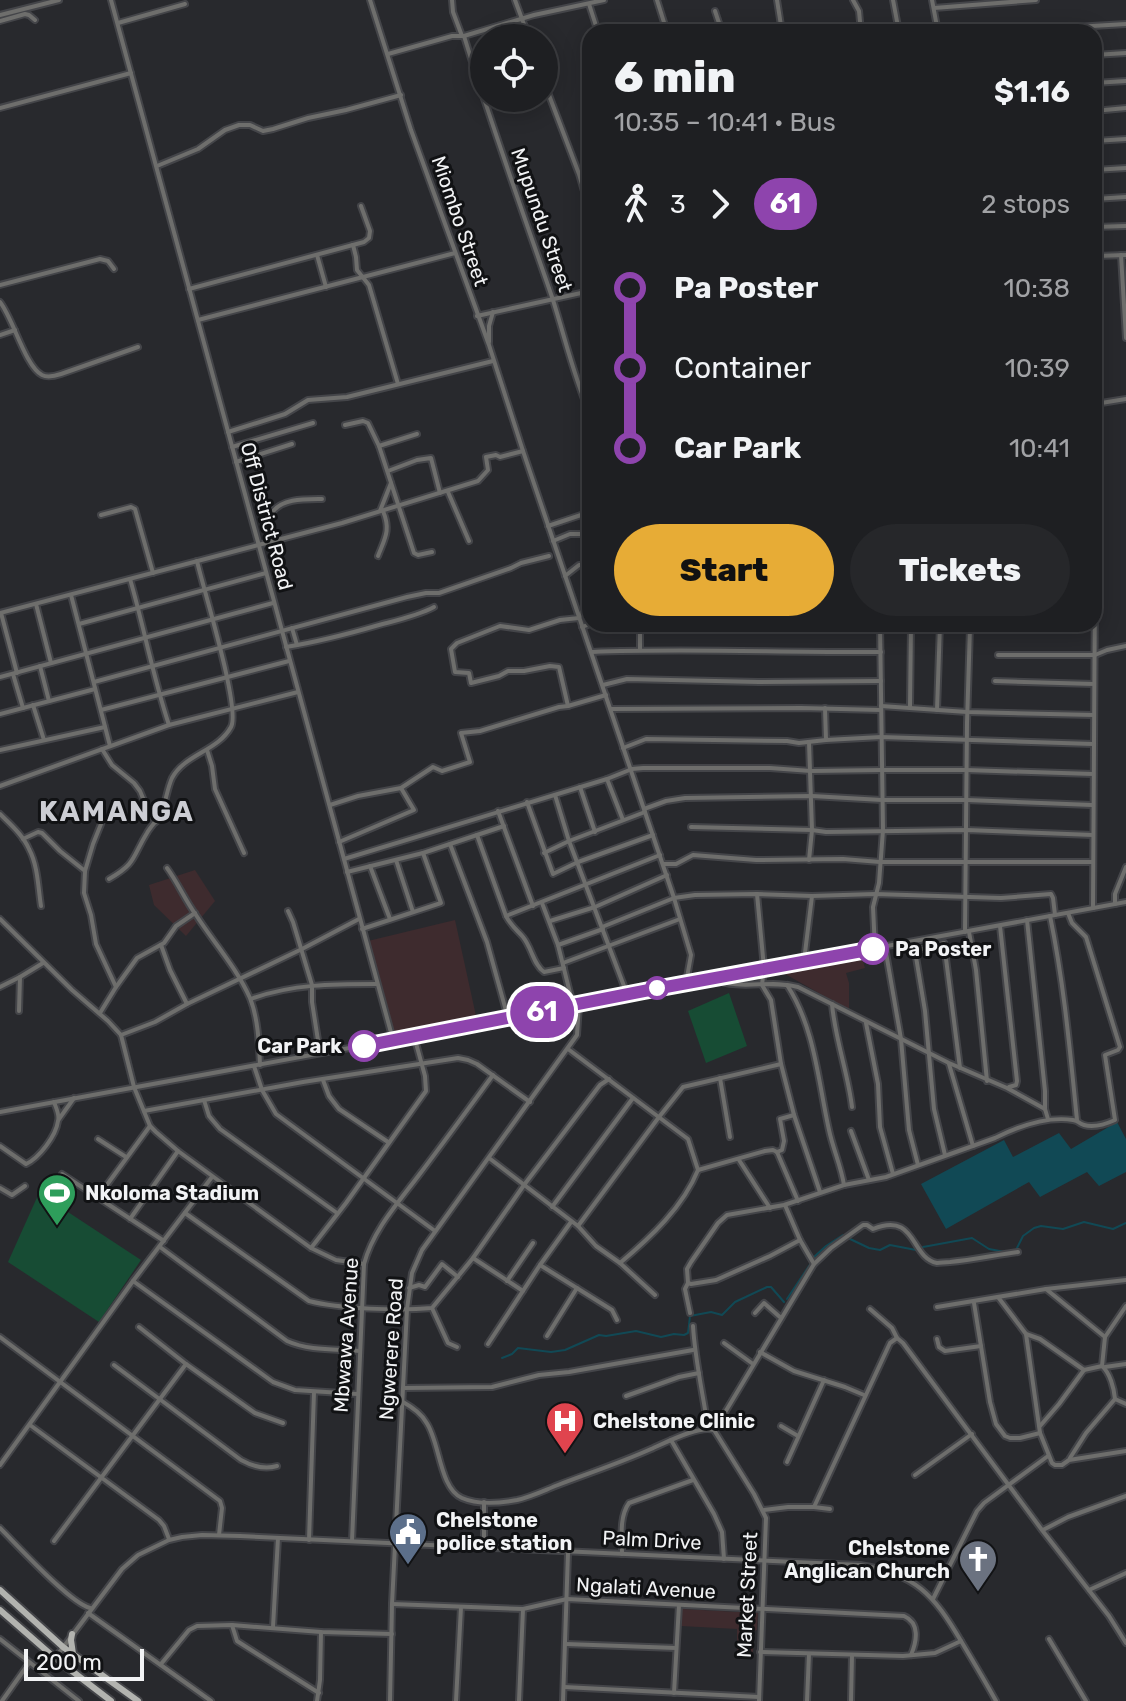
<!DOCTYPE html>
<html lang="en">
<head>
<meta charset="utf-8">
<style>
  :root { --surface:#1e1f22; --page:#26272a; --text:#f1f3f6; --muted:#a1a2a5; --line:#3c3d40; --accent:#e7ac36 }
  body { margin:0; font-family:Rubik,sans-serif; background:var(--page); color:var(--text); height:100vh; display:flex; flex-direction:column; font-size:30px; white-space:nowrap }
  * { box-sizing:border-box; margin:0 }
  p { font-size:26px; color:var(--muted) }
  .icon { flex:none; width:44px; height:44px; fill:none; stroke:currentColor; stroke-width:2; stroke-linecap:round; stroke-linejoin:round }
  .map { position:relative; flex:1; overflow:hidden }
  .panel { position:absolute; left:582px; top:24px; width:520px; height:608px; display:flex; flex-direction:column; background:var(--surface); border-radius:24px; box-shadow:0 4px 20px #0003,0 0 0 2px var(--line) }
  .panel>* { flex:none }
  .badge { padding:0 16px; border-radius:26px; font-size:28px; line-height:52px }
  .tools { position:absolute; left:470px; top:24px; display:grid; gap:16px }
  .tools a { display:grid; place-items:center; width:88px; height:88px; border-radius:50%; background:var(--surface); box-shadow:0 4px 20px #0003,0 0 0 2px var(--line); font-size:40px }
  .scale { position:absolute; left:24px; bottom:20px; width:120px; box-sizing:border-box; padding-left:8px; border:4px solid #f2f3f5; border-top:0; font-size:22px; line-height:28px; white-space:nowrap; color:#f2f3f5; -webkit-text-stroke:6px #111214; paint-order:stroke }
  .map>.badge { position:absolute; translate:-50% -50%; box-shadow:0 0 0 4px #fff }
  .legs { display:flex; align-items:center; gap:12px; height:88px; padding:0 32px; font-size:26px }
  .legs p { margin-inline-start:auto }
  .headline { display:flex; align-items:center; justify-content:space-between; height:136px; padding:0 32px }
  h1 { font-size:44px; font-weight:800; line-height:60px }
  .cta { display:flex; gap:16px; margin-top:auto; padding:16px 32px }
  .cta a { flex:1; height:92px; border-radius:48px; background:var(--accent); color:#111; font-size:32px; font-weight:800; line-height:92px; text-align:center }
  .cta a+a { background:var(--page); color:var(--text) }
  ul { padding:0 32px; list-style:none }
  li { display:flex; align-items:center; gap:28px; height:80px; font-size:30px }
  li i { display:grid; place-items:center; width:12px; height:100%; margin:0 10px; background:currentColor }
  li i::after { content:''; width:20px; height:20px; margin:-10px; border:6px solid; border-radius:50%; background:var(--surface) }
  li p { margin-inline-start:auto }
  li:first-child i { background:linear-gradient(#0000 50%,currentColor 0) }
  li:last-child i { background:linear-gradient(currentColor 50%,#0000 0) }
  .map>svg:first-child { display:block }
  .commercial { fill:#3e2b2e }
  .green { fill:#174c34 }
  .water { fill:#114955 }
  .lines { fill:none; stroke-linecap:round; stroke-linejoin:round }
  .stream { stroke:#114955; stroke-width:2 }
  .minor-casing { stroke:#444549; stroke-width:8 }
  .major-casing { stroke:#444549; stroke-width:10 }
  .minor { stroke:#6e6e6c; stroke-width:4 }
  .major { stroke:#b2b3af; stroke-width:6 }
  .line-1-casing { stroke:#fff; stroke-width:18 }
  .line-1 { stroke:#8e44ad; stroke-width:12 }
  .stop-1-dot { fill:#fff; stroke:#8e44ad; stroke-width:4 }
  .labels { text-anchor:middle; stroke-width:6; stroke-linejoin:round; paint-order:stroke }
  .street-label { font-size:20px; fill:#f2f3f5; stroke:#111214 }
  .stop-label { font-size:20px; font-weight:bold; fill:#f2f3f5; stroke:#111214; text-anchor:start }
  .poi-label { font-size:20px; font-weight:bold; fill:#f2f3f5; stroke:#111214; text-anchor:start }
  .district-label { font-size:28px; font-weight:bold; letter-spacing:2px; fill:#cccdd3; stroke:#111214 }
</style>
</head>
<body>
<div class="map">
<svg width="1126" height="1701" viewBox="0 0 1126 1701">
  <rect width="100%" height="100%" fill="#28292d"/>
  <g class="commercial">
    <polygon points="195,870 215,901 186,936 154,905 149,885"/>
    <polygon points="455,920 476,1016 393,1036 368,941"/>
    <polygon points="862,958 865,968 846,973 849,983 849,1010 778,970"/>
    <polygon points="682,1609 758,1613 757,1630 754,1631 753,1652 737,1651 737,1629 681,1626"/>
  </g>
  <g class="green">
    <polygon points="729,993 747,1046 706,1063 688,1011"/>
    <polygon points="39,1193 141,1260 99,1322 8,1262"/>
  </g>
  <polygon class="water" points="1117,1122 1126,1139 1126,1172 1099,1186 1087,1172 1040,1197 1029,1182 946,1229 921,1184 1004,1140 1013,1157 1059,1133 1071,1149"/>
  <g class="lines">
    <g class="stream">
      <polyline points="848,1238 869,1248 880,1250 890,1245 916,1250"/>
      <polyline points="923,1247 972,1238 989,1249 1005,1252"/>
      <polyline points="1012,1252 1016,1250 1023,1236 1034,1228 1041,1226 1063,1229 1084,1222 1113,1229 1126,1223"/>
      <polyline points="814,1257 826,1246 843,1235"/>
      <polyline points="787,1299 811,1263"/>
      <polyline points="502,1358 512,1354 518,1348 551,1352 565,1350 599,1335 606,1336 636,1331 661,1337 674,1334 684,1335 688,1333 690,1316 711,1312 722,1315 735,1302 767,1287 771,1287 784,1302"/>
    </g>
    <g class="minor-casing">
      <g id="minor">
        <polyline points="111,0 393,1040"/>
        <polyline points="370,0 411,130 489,345 523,451 674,898 691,955 686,983"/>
        <polyline points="452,0 453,12 462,36"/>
        <polyline points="515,0 529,38"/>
        <polyline points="657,0 667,32"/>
        <polyline points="777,0 782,32"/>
        <polyline points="853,0 859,11 861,32"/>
        <polyline points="893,0 899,32"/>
        <polyline points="932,0 938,32"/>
        <polyline points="589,4 598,32"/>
        <polyline points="934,8 1036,0"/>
        <polyline points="715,11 722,32"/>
        <polyline points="0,15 59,0"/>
        <polyline points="0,21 25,14 29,15 35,20"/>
        <polyline points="118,23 185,4"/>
        <polyline points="992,32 1126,24"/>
        <path d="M464,36C491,124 522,210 552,297C565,337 573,375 590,414"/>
        <polyline points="388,54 452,36 464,36 534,15 604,0"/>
        <polyline points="1094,55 1126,53"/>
        <polyline points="544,82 579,174 590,212"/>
        <polyline points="1094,83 1126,81"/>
        <polyline points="0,108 131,73"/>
        <polyline points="1094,111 1126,108"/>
        <polyline points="1094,141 1126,139"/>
        <polyline points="157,166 198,149 225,130 239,125 250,125 263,131 273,129 308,118 346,110 401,95"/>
        <polyline points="1094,170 1126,168"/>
        <polyline points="1094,199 1126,197"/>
        <polyline points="1094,227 1126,226"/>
        <polyline points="353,245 356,257 357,270 369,285 398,384"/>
        <polyline points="317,255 326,287"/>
        <polyline points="1121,255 1126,338"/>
        <polyline points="1096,256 1126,255"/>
        <polyline points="0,285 100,259 108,261 114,269"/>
        <polyline points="189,289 364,242 369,238 370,231 361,206"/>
        <path d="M0,302C13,318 25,366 42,375C48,378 55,376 61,374L138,347"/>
        <polyline points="477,316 590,291"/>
        <polyline points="198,320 455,253"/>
        <polyline points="0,335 15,330"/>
        <polyline points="489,342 489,326 493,312"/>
        <polyline points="1095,404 1126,399"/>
        <polyline points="345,425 363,421 368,423 379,446 414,553 418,555 432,552"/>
        <polyline points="228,432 285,414 308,400 347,397 493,361"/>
        <polyline points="379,446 417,434"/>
        <polyline points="232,447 313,423"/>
        <polyline points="236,462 292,444"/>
        <polyline points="388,471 417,460 431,458 440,493"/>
        <polyline points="448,492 469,541"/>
        <polyline points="380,511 391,483"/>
        <polyline points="101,515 131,507 135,509 153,573"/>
        <polyline points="548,526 590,512"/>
        <polyline points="553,541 570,534 590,534"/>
        <path d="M267,542C268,533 267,522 271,514C281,498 305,499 322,499"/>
        <path d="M378,556C385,538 391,530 383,511"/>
        <polyline points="565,576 579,565 590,565"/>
        <path d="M130,579C144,627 153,677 169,725"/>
        <polyline points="71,595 110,746"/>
        <polyline points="36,604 51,663"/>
        <polyline points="0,613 342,523 478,481 488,470 486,457 496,455 500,457 523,451"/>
        <polyline points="1,613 17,673"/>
        <polyline points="79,624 266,573"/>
        <polyline points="640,624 640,650"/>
        <polyline points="582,627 590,624"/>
        <polyline points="292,628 297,645"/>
        <path d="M286,647C317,642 348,634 379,625C398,620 417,616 434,607"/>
        <path d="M592,652C689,648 785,653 881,652"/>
        <polyline points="998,655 1095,655 1107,650 1126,646"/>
        <polyline points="40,666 49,701"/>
        <polyline points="13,674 23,708"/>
        <polyline points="0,677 273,603"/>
        <polyline points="995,681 1094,684"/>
        <polyline points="94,682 407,597 426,593 439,593 511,568 521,563 549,556"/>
        <polyline points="603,685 627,679 759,682 881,681"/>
        <polyline points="33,705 44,740"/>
        <polyline points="568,706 559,667 550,666 524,671 508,671 499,676 471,683 469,673 455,672 451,649 457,643 500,626 529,630 560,620 579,618 590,595"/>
        <polyline points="881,706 967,712 1094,715"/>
        <polyline points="910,706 911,624"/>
        <polyline points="825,708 826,740 881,737 1093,744"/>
        <polyline points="611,709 801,708 881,710"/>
        <polyline points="101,710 289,661"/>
        <polyline points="937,710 940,624"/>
        <polyline points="0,714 95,689"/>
        <polyline points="623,748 646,739 787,741 799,743 826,740"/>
        <polyline points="102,749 112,765 134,783 140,791 147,808 156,822"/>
        <polyline points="0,750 105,727"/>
        <polyline points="207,750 212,766 215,789 244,853"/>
        <polyline points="883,770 966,770 1093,774"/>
        <polyline points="607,779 623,820"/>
        <polyline points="0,786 169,725 298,692"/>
        <polyline points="580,787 595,832"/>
        <polyline points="555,795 569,841 627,994"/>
        <polyline points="527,802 553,874 578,862 653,835"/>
        <polyline points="330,805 358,796 401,788 433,767 442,771 470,762 461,733 480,731 559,707 568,706 606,695"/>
        <polyline points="644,809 666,801 685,798 812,796 882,800 967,800 1092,805"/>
        <polyline points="498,811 533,906"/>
        <path d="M0,814C10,824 23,835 29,849C38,866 38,887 41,906"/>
        <polyline points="101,824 93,844 85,871 84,893 91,915 96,944 116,987"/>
        <polyline points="691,827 812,830 826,832 967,830 1093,835"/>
        <path d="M477,835L506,916C511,926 517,930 523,937C532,948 533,964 544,972L564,968"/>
        <polyline points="23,839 38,832 42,833 60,851 85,871"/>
        <polyline points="339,842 414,810 401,788"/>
        <polyline points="450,844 487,942 508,1018"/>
        <polyline points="544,853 569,841 645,812"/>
        <polyline points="344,859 607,779 632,769 643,768 770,768 811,771 882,770"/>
        <polyline points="396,860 413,912"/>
        <polyline points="809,860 812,830 809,742"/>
        <polyline points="663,864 676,864 693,855 756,860 843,859 880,862 1092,862"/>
        <polyline points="370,866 390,919"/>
        <path d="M167,868C178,883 185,900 196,915C214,943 236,967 250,998C258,1018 259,1043 260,1065"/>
        <polyline points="347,872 423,853 504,826"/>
        <path d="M109,879C137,863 132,857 147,833C151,826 157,821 161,813C166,802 167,789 172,778C185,754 218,751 231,727C241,709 203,588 197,561"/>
        <polyline points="757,894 764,968 762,985 771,1000 781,1064 794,1115 820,1192"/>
        <polyline points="542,903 558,945 573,1005"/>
        <polyline points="1115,904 1115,894 1126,867"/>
        <polyline points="1093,908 1097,256"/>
        <polyline points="288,911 293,922 312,985 312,1002 320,1053"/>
        <polyline points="506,916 660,855"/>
        <path d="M1050,916C1064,983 1070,1051 1077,1120"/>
        <polyline points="0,919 72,990 108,1021 121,1035 134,1087 150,1126 156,1132 178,1151 311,1248 336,1260 364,1264"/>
        <polyline points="1027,920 1045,1091 1045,1109 1048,1119"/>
        <polyline points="550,921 595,907 667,875"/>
        <polyline points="1000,926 1017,1081 1016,1085 1009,1087"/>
        <polyline points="602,927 674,898 695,895 757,894 812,896 875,894 1001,898 1051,894 1053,898 1055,915"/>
        <polyline points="362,929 441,903 423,853"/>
        <polyline points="965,932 967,723 970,627 1094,627"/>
        <polyline points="969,932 976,970 987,1081"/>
        <polyline points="944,943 915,951 925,1011 934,1109 945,1155"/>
        <polyline points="944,943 960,1068"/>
        <polyline points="161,945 170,970 187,1004"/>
        <polyline points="558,945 603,929"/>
        <polyline points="885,947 901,1039 909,1130 918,1165"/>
        <polyline points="875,949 873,907 879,883 883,830 880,624"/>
        <polyline points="804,961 812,896"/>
        <polyline points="563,963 680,919"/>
        <path d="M713,979C741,991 770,979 798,987L949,1063L1007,1088L1045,1109"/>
        <path d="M787,985C815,1028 818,1081 829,1130C833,1149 841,1166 844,1185"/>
        <polyline points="0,987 20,977 43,963"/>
        <path d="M251,999C291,984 334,984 377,984"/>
        <path d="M832,1004C835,1039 848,1073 852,1107"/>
        <polyline points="19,1011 20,977"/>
        <polyline points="100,1013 116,987 137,958 164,943 176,926 195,913"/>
        <polyline points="866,1023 878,1084 880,1127 893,1174"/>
        <polyline points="121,1035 155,1022 187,1004 302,949 359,919"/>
        <path d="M568,1049L688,1139L698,1170C683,1207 651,1237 620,1263"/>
        <polyline points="949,1064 973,1146"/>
        <polyline points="254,1066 262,1090 276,1114 435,1231"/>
        <polyline points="720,1078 730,1137"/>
        <polyline points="323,1080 329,1096 339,1109 388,1142"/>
        <polyline points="204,1100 209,1116 220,1129 337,1213"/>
        <polyline points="144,1111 303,1082 458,1058 468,1060 477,1064 530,1102"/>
        <polyline points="0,1112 393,1040 686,983 1126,902"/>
        <polyline points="59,1119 74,1098"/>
        <polyline points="851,1131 869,1180"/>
        <polyline points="98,1139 126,1157"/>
        <path d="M0,1146L26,1164C39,1158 56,1136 58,1121C60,1115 56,1108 54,1102"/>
        <polyline points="777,1152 798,1201"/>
        <polyline points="777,1152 782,1150 784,1141 780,1119 794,1115"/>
        <polyline points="489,1158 578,1226 659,1117 683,1087 781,1064"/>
        <polyline points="739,1160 770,1208"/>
        <polyline points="698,1170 765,1151 773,1150 777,1152"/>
        <polyline points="62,1174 164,1241"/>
        <polyline points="0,1188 12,1195 25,1186"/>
        <polyline points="98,1197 150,1126"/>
        <polyline points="785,1205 800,1240 814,1264"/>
        <polyline points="552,1207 633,1098"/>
        <path d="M185,1213L309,1301C340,1309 399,1311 432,1308L473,1258L524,1185L600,1085L609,1079"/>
        <polyline points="130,1219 178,1151"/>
        <polyline points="578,1226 596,1246 620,1263 655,1295"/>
        <path d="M160,1247L287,1341C309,1351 336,1349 360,1351"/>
        <polyline points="311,1248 346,1203 426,1091 425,1076 414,1036"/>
        <polyline points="473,1258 523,1291"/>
        <polyline points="540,1265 612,1310 617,1320"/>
        <polyline points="133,1281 273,1382 295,1390 357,1394"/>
        <polyline points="507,1281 533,1243"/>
        <polyline points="688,1283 691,1284 716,1280 770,1256 800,1240"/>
        <polyline points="409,1288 419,1285 425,1287 442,1264 458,1277"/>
        <polyline points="1046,1289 1105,1337"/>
        <polyline points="998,1297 1026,1334 1040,1339 1084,1370"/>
        <polyline points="974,1303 990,1402 996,1424 1005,1436 1010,1438 1020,1438 1040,1433"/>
        <polyline points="937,1307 1046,1289 1126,1280"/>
        <polyline points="432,1308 448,1343 457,1347"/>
        <polyline points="870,1309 892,1328 897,1338"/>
        <path d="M690,1313L685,1289L688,1283L687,1269L691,1262L718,1223L727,1215L784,1205L844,1185L886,1177L995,1138C1019,1126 1047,1116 1073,1120C1080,1121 1077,1123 1084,1125C1094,1128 1106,1124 1115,1120L1105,1055L1118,1050L1120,1047L1086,937L1072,923L1068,913"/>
        <polyline points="755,1313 764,1303 781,1318"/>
        <path d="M693,1326C695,1360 703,1394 708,1428"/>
        <polyline points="139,1327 186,1364 255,1413 283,1423"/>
        <polyline points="1026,1334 1040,1433 1052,1463 1055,1465 1062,1465 1069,1460 1126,1451"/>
        <polyline points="547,1336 577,1288"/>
        <polyline points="0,1337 220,1501 222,1508 219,1535"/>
        <polyline points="937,1339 939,1347 945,1351 981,1346"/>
        <polyline points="724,1343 753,1364"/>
        <polyline points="488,1344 540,1265 571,1222"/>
        <polyline points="760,1352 794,1371 845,1387 864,1395"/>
        <path d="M114,1365L241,1460C252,1466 264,1470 277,1466"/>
        <polyline points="1105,1367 1126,1364"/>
        <polyline points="404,1388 492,1387 539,1375 569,1372 693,1350"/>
        <polyline points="626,1396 679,1377 699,1373"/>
        <polyline points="1115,1399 1126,1404"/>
        <path d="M403,1402C412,1407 421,1413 426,1422C440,1441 439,1488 462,1498C478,1505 501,1503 517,1500C531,1497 545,1490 558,1485C589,1473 620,1463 651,1449C665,1443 699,1425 714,1430L754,1494L766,1518L759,1701"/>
        <polyline points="30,1425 159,1520 164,1526 169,1539"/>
        <polyline points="781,1426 798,1436"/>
        <polyline points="1040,1426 1059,1404 1084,1370 1102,1366"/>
        <path d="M715,1429L814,1264L831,1248L863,1225H867L873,1229C917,1211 910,1258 937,1263C941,1263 945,1262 950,1262C973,1260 995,1255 1018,1252"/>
        <polyline points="671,1440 714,1514 722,1532 724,1559"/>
        <path d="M1070,1458L1086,1433L1115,1399C1114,1388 1110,1373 1102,1366L1105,1337L1126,1306"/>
        <polyline points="787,1462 824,1380"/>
        <polyline points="0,1465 133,1281 212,1177"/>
        <polyline points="915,1475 972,1434"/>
        <polyline points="814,1507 830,1509"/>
        <polyline points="764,1510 788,1507 814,1507 890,1343 897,1338 903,1343 1042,1530 1109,1616 1126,1643"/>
        <path d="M0,1528C18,1546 70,1603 90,1608"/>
        <polyline points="1043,1530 1068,1517 1126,1496"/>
        <polyline points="309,1540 314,1392"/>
        <polyline points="54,1541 186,1364"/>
        <path d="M352,1541L364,1264C373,1230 398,1203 419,1175C444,1142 468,1109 493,1075"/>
        <polyline points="484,1548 484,1502"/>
        <path d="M622,1554C622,1538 619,1517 629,1503L693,1480"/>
        <polyline points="1089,1590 1126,1573"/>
        <polyline points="933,1599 977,1511 984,1503 1048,1456"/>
        <path d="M392,1604L523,1609L567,1599L904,1616C920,1623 917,1641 911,1655"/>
        <polyline points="88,1613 211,1701"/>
        <polyline points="232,1625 237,1641 319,1693"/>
        <polyline points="273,1627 278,1538"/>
        <polyline points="0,1639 79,1701"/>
        <polyline points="1049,1639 1086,1701"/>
        <polyline points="566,1644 676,1648"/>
        <polyline points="760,1652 903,1656 935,1653 961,1641"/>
        <path d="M55,1658L122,1569L138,1555L169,1540L182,1537L202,1535L240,1536L860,1565C916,1574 934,1595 961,1641C973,1661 985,1681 996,1701"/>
        <polyline points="161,1664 189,1630 197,1626 232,1625 321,1632 392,1634"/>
        <polyline points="564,1687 759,1697"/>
        <polyline points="674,1693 679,1605"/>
        <polyline points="2,1701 29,1663"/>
        <polyline points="317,1701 320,1680 321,1632"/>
        <polyline points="390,1701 392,1604 407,1309 412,1273 422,1250 577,1035 579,1005"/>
        <polyline points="456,1701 461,1607"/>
        <polyline points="519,1701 523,1609"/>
        <polyline points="563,1701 568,1553"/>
        <polyline points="807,1701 809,1654"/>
        <polyline points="851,1701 852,1655"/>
      </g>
    </g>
    <g class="major-casing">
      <g id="major">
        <polyline points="0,1590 63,1647 138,1701"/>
        <polyline points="0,1610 55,1658 111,1701"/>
        <polyline points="72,1634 71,1640 73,1654"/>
      </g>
    </g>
    <use href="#minor" class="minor"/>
    <use href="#major" class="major"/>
  </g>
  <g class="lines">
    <g class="line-1-casing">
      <polyline id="line-1" points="364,1046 644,991 873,949"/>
    </g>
    <use href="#line-1" class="line-1"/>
  </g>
  <defs>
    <g id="stadium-pin" transform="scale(2)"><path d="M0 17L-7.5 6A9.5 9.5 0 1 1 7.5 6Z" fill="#2e9e5b" stroke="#111214"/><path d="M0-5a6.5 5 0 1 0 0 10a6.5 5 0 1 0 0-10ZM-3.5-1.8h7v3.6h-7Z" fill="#fff"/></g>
    <g id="hospital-pin" transform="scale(2)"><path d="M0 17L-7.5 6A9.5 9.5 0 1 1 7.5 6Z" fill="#e0444e" stroke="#111214"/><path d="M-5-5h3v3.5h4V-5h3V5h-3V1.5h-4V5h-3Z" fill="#fff"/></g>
    <g id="civic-pin" transform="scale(2)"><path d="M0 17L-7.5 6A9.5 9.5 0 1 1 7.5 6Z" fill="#5c6f8a" stroke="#111214"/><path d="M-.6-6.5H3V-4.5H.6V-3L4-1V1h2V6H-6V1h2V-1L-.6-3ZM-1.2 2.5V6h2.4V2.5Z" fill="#fff"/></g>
    <g id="church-pin" transform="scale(2)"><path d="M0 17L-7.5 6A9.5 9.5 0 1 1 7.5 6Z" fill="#6b7280" stroke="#111214"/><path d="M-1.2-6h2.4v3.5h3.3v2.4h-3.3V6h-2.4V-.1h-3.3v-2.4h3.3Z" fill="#fff"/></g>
  </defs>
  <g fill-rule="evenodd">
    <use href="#stadium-pin" x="57" y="1193"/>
    <use href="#hospital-pin" x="565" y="1421"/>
    <use href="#civic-pin" x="408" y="1532"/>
    <use href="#church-pin" x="978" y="1559"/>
  </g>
  <g class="stop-1-dot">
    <circle cx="873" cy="949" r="14"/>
    <circle cx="657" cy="988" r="10"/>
    <circle cx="364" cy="1046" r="14"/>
  </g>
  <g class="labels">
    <g class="street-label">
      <text transform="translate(542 220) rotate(71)" y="7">Mupundu Street</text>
      <text transform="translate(460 221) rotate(71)" y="7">Miombo Street</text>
      <text transform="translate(267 516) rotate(75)" y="7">Off District Road</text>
      <text transform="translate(346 1335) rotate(-86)" y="7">Mbwawa Avenue</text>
      <text transform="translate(391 1349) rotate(-86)" y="7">Ngwerere Road</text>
      <text transform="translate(652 1540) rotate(3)" y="7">Palm Drive</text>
      <text transform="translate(646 1588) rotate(3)" y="7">Ngalati Avenue</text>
      <text transform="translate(747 1595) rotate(-87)" y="7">Market Street</text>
    </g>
    <g class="stop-label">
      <text x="895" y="956">Pa Poster</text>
      <text x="342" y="1053" text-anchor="end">Car Park</text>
    </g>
    <g class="poi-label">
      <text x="85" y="1200">Nkoloma Stadium</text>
      <text x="593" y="1428">Chelstone Clinic</text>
      <text x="436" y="1527">Chelstone<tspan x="436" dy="23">police station</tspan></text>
      <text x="950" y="1555" text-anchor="end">Chelstone<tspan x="950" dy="23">Anglican Church</tspan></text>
    </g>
    <g class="district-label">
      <text x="117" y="821">KAMANGA</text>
    </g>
  </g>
</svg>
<div class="tools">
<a><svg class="icon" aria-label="locate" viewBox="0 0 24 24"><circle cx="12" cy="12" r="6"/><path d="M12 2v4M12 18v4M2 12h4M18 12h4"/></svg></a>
</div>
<div class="scale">200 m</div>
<b class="badge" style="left:542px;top:1012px;background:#8e44ad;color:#fff">61</b>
<section class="panel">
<div class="headline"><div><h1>6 min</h1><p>10:35 – 10:41 · Bus</p></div><b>$1.16</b></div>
<div class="legs"><svg class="icon" aria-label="walk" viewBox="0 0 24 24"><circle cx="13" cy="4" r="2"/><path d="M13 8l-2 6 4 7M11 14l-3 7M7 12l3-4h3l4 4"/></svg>3<svg class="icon" aria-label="forward" viewBox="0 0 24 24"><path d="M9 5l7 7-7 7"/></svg><b class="badge" style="background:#8e44ad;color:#fff">61</b><p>2 stops</p></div>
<ul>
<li><i style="color:#8e44ad"></i><b>Pa Poster</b><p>10:38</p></li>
<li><i style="color:#8e44ad"></i><span>Container</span><p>10:39</p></li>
<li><i style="color:#8e44ad"></i><b>Car Park</b><p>10:41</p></li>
</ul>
<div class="cta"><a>Start</a><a>Tickets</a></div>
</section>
</div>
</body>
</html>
